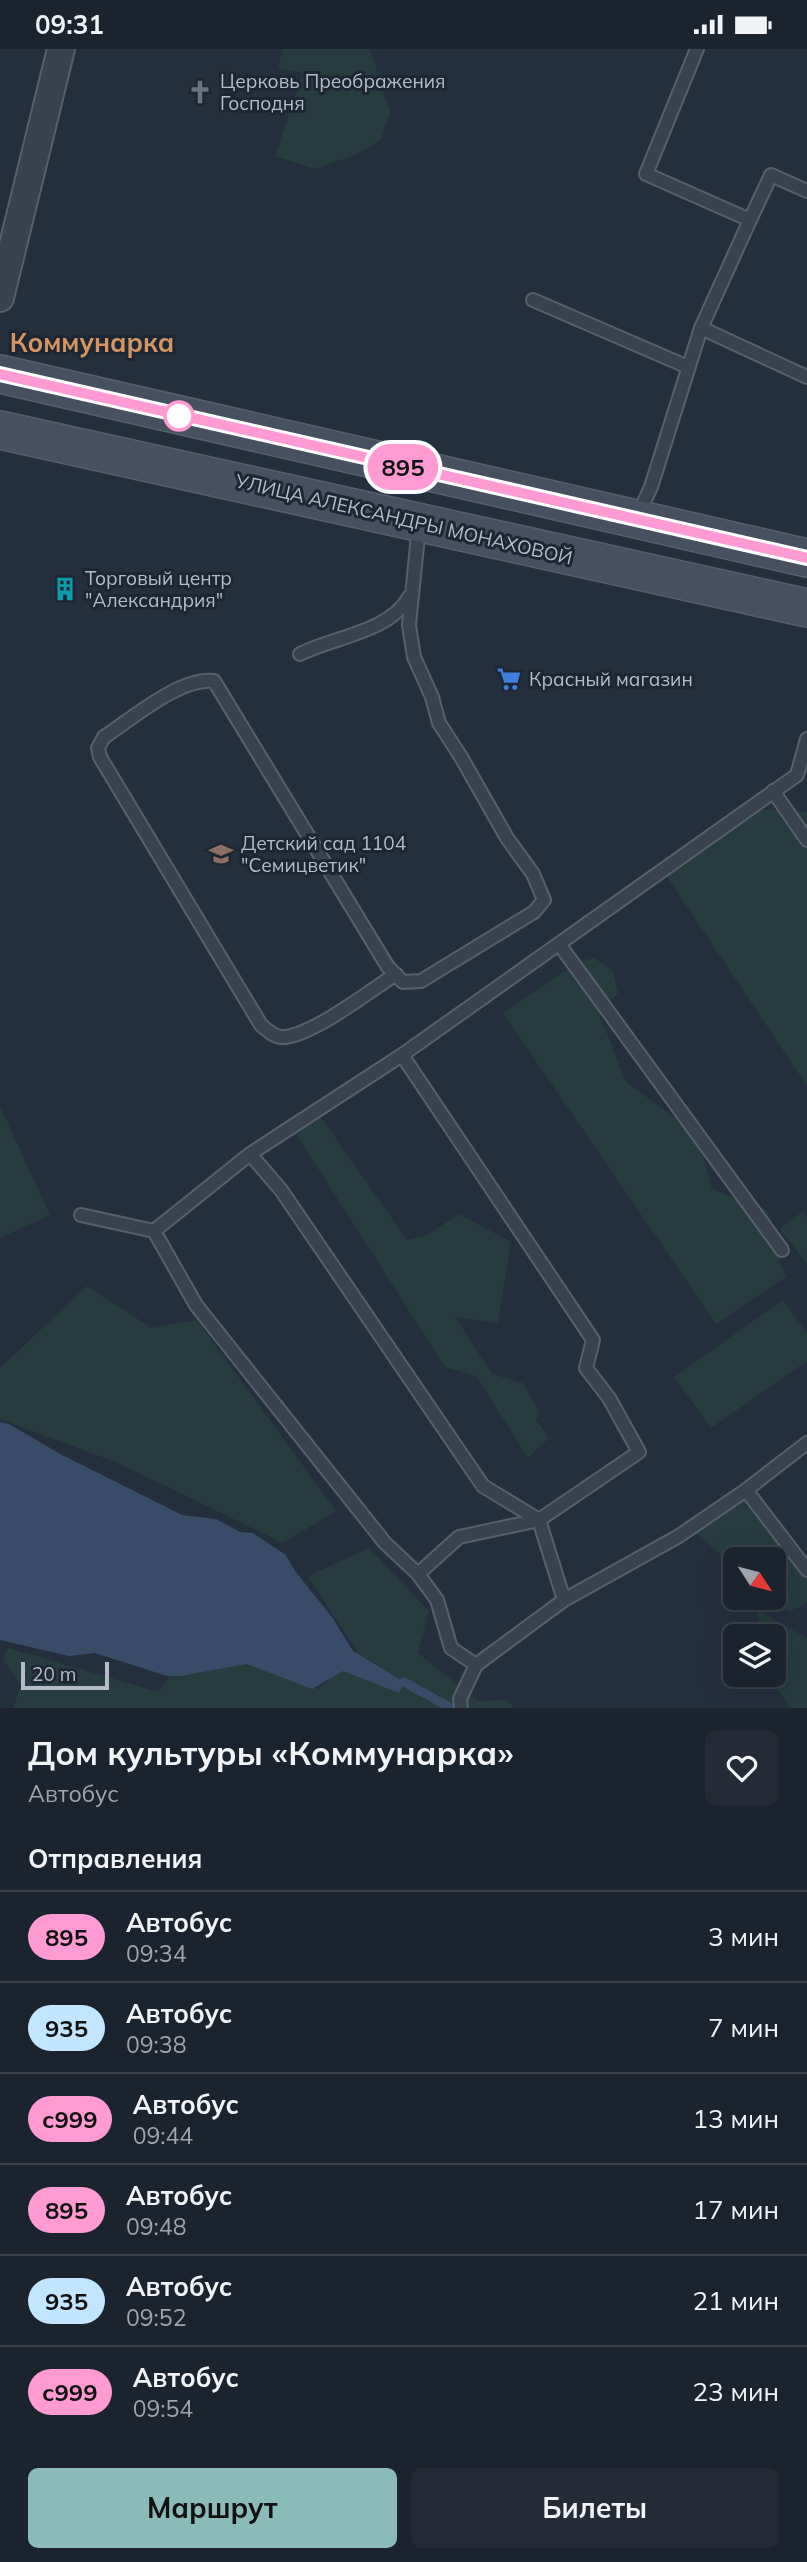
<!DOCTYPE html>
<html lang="ru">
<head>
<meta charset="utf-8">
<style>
  :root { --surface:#1b232e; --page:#242b36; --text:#f1f3f6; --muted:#a0a4aa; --line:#39404a; --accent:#8bbbb9 }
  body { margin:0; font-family:Mulish,sans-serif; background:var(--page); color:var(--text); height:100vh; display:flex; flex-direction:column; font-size:26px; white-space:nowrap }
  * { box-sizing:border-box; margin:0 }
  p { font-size:23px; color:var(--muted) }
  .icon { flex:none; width:38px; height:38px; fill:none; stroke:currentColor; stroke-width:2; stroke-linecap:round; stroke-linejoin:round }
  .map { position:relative; height:1659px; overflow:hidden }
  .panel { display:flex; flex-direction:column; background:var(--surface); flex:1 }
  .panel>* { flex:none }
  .badge { padding:0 14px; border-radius:23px; font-size:24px; line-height:46px }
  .needle { width:46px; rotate:126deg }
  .fabs { position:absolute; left:723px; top:1498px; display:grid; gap:14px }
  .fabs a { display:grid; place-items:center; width:63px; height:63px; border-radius:10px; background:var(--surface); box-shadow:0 7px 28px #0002,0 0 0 2px var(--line); font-size:35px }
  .scale { position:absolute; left:21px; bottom:18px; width:88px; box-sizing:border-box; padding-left:7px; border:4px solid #b4bcc9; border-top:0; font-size:19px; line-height:24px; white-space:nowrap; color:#b4bcc9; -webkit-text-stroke:5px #1d2633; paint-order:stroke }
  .map>.badge { position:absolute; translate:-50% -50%; box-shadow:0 0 0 4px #fff }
  h2 { padding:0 28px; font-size:26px; line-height:63px }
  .round { display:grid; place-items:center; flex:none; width:74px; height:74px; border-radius:10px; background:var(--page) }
  .overview { display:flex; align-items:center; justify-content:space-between; height:119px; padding:0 28px }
  h1 { font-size:33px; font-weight:700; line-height:52px }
  .primary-button { display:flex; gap:14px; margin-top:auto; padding:14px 28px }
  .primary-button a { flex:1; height:80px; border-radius:10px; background:var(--accent); color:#111; font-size:28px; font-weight:700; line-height:80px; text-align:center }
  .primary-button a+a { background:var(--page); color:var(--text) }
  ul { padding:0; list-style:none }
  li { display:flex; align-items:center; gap:21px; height:91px; padding:0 28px; border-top:2px solid var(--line) }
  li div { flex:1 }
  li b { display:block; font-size:26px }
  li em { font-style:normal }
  li .badge { min-width:77px; font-weight:700; text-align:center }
  .status { display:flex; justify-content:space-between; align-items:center; height:49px; padding:0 35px; background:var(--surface); direction:ltr }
  .status svg { height:19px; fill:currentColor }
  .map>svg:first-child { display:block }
  .green { fill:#263c3f }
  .water { fill:#394c67 }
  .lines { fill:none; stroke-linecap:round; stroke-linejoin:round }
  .stream { stroke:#394c67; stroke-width:9 }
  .lane-casing { stroke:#565f6c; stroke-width:16 }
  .street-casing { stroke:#565f6c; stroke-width:30 }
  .secondary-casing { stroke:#565f6c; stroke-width:40 }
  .lane { stroke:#38414e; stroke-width:12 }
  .street { stroke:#38414e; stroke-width:26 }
  .secondary { stroke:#465061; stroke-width:37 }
  .line-casing { stroke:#fff; stroke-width:16 }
  .line { stroke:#ff9ad2; stroke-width:10 }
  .stop-dot { fill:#fff; stroke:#ff9ad2; stroke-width:3.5 }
  .labels { text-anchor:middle; stroke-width:6; stroke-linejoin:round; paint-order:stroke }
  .poi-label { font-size:19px; fill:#b4bcc9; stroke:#1d2633; text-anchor:start }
  .street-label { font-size:19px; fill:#b4bcc9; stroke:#1d2633 }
  .district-label { font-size:26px; font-weight:bold; fill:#d59563; stroke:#1d2633 }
</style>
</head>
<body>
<div class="status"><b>09:31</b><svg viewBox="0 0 49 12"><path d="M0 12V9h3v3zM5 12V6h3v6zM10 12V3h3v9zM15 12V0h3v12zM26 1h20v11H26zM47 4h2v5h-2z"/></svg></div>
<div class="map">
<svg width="807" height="1659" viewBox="0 0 807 1659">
  <rect width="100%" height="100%" fill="#242f3e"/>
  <g class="green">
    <polygon points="283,0 370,0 390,63 381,91 357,105 315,120 275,107 303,24 278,19"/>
    <polygon points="759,760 807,763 807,1037 661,819"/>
    <polygon points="594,909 613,922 618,944 599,964 626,1033 698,1086 712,1140 767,1161 775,1181 776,1202 786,1228 716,1275 503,964 578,913"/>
    <polygon points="0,1057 50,1166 0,1189"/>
    <polygon points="318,1064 407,1191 427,1186 459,1165 511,1193 498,1274 455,1268 492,1325 523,1334 539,1362 536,1371 549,1389 528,1409 476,1327 445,1318 294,1082"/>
    <polygon points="803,1162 807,1168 807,1215 780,1180"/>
    <polygon points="87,1237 152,1279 197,1271 336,1462 283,1494 118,1414 0,1370 0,1319"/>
    <polygon points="783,1251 807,1284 807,1312 711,1379 674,1328"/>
    <polygon points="747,1437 799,1497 807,1524 807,1554 788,1563 771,1549 774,1549 774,1510 735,1510 735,1518 689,1478"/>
    <polygon points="369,1499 429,1562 418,1604 478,1652 507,1651 513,1659 13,1659 21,1636 3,1611 8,1599 159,1643 193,1593 210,1594 319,1640 357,1603 308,1527"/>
    <polygon points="757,1561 807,1589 807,1659 790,1659 769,1626 774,1626 774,1587 761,1587"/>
  </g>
  <polygon class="water" points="0,1373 9,1375 62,1406 182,1466 216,1470 240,1483 253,1484 286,1506 295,1522 332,1568 353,1602 404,1633 399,1644 343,1622 312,1640 247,1615 180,1627 167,1627 95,1604 69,1607 0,1591"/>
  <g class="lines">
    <polyline class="stream" points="404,1633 451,1659"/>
    <g class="lane-casing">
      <g id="lane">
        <polyline points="697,0 646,125 750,171 701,279"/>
        <polyline points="750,171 771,126 807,142"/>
        <polyline points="533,251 688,318"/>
        <polyline points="638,466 651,438 701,279 807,328"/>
        <path d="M300,605C333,588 390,583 409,548"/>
        <polyline points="773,742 807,791"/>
        <polyline points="559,895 782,1201"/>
        <path d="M396,925C370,942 314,985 285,988C275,989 268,982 261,976L100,708L98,699L104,688C133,669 180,628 214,632L388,918L403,933L421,932L534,863L544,851L533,825L507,789L461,708L439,674L432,648L414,608L409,576L419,477"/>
        <polyline points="402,1006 593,1291 586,1319 609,1349 639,1403 539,1471 459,1488 418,1525"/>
        <polyline points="250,1105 281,1141 483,1437 539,1471 564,1551"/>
        <polyline points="81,1166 154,1182 250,1105 402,1006 797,726 807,690"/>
        <polyline points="154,1182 196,1256 385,1494 418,1525 437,1551 451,1599 476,1616 564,1551 679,1487 746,1441 807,1394"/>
        <polyline points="746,1441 807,1521"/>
        <polyline points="461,1659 460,1650 476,1616"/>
      </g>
    </g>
    <g class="street-casing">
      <polyline id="street" points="0,249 61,0"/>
    </g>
    <g class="secondary-casing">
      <g id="secondary">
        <polyline points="0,325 807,509"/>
        <polyline points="0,381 807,559"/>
      </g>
    </g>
    <use href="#lane" class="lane"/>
    <use href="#street" class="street"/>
    <use href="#secondary" class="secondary"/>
  </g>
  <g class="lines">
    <g class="line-casing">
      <polyline id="line" points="0,325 807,509"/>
    </g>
    <use href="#line" class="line"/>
  </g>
  <defs>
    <g id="church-bare" transform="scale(1.89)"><path d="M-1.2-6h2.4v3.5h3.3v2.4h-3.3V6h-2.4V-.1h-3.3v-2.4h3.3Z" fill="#6b7280" stroke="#1d2633" stroke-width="2.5" paint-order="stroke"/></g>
    <g id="building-bare" transform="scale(1.89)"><path d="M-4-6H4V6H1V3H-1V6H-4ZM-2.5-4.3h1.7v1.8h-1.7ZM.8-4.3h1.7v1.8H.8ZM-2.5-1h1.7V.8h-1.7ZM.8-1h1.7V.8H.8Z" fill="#0f9aa8" stroke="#1d2633" stroke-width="2.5" paint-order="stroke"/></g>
    <g id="supermarket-bare" transform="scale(1.89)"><path d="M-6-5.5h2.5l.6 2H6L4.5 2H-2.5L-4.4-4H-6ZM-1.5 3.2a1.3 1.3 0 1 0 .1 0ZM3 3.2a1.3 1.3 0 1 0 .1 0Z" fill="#3f7fe0" stroke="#1d2633" stroke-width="2.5" paint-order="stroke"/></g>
    <g id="school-bare" transform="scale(1.89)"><path d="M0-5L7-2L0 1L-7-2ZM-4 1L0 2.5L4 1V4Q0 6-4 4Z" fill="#8d6e63" stroke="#1d2633" stroke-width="2.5" paint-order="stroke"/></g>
  </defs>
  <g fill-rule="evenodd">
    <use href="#church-bare" x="200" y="43"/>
    <use href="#building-bare" x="65" y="540"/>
    <use href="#supermarket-bare" x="509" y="630"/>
    <use href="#school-bare" x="221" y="805"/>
  </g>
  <circle class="stop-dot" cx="179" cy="367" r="14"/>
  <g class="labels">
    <g class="poi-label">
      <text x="220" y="39">Церковь Преображения<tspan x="220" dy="22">Господня</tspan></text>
      <text x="85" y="536">Торговый центр<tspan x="85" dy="22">"Александрия"</tspan></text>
      <text x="529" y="637">Красный магазин</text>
      <text x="241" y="801">Детский сад 1104<tspan x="241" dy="22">"Семицветик"</tspan></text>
    </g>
    <g class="street-label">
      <text transform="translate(404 470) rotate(13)" y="7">УЛИЦА АЛЕКСАНДРЫ МОНАХОВОЙ</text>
    </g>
    <g class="district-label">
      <text x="92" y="303">Коммунарка</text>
    </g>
  </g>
</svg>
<div class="fabs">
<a><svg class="needle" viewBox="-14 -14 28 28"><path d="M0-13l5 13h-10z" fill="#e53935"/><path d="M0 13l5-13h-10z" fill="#a0a4aa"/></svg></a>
<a><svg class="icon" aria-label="layers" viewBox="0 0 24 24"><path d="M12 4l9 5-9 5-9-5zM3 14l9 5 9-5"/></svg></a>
</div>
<div class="scale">20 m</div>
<b class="badge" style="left:403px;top:418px;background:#ff9ad2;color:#111">895</b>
</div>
<section class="panel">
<div class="overview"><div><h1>Дом культуры «Коммунарка»</h1><p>Автобус</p></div><a class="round"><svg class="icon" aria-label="heart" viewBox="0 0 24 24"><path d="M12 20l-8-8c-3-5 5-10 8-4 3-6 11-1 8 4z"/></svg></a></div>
<h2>Отправления</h2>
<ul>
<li><span class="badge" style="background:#ff9ad2;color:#111">895</span><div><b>Автобус</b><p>09:34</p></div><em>3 мин</em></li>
<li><span class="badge" style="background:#c2e6ff;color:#111">935</span><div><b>Автобус</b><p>09:38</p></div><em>7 мин</em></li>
<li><span class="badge" style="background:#ff9ad2;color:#111">с999</span><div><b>Автобус</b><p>09:44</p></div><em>13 мин</em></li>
<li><span class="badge" style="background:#ff9ad2;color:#111">895</span><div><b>Автобус</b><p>09:48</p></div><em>17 мин</em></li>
<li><span class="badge" style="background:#c2e6ff;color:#111">935</span><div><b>Автобус</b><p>09:52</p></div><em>21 мин</em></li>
<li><span class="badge" style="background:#ff9ad2;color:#111">с999</span><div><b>Автобус</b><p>09:54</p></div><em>23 мин</em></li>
</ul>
<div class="primary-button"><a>Маршрут</a><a>Билеты</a></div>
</section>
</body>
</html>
